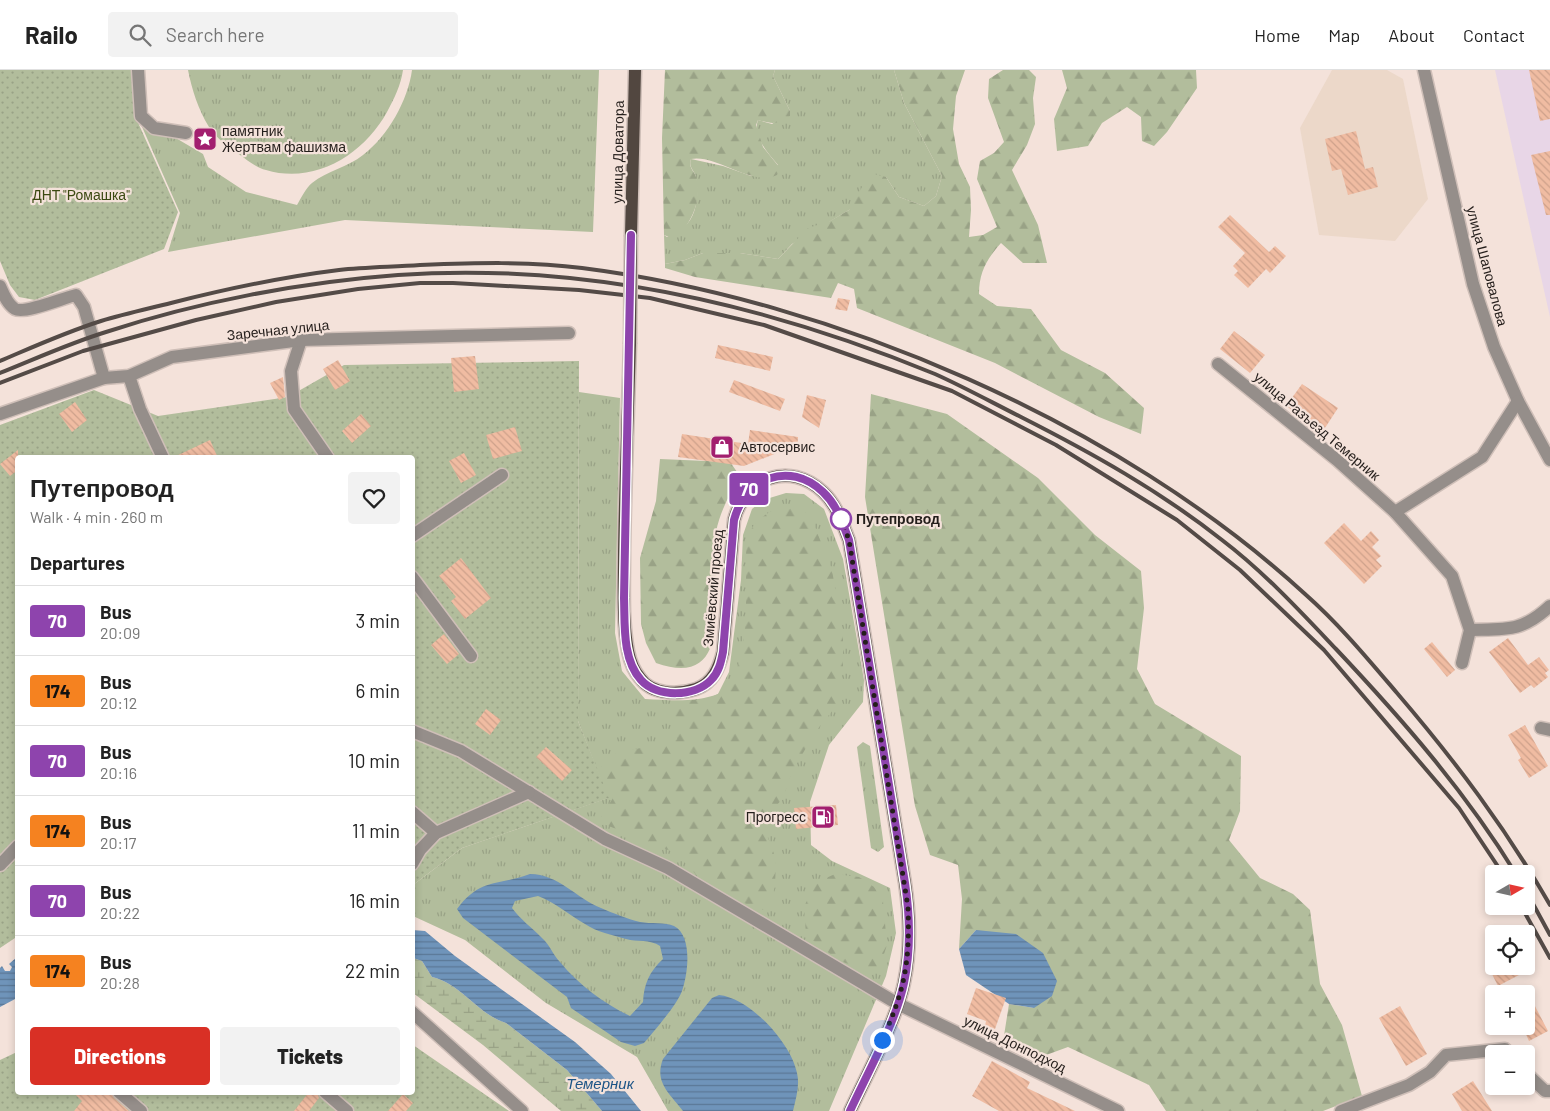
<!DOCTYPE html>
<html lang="en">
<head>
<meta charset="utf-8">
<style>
  :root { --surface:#fff; --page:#f2f2f2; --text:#222; --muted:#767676; --line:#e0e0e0; --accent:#d93025 }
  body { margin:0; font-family:Barlow,sans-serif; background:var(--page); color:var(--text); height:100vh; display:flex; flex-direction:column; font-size:19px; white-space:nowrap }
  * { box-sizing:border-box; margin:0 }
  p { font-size:16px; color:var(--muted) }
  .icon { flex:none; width:28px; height:28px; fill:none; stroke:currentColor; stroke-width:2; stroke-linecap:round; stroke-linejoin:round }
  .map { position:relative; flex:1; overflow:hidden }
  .side { position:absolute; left:15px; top:385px; width:400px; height:640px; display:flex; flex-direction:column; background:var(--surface); border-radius:5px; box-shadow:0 2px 8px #0003 }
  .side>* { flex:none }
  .badge { padding:0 10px; border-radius:4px; font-size:18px; line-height:32px }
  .needle { width:32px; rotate:81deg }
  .buttons { position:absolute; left:1485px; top:795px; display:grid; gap:10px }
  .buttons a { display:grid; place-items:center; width:50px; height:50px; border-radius:5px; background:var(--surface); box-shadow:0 2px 8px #0003; font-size:25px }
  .you { position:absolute; width:25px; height:25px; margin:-12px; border:4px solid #fff; border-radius:50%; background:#1a73e8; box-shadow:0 0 0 8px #1a73e833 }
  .map>.badge { position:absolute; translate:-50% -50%; box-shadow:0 0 0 2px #fff }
  h2 { padding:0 15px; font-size:19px; line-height:45px }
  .round { display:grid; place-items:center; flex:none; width:52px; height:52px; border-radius:5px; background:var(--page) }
  .headline { display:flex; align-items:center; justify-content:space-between; height:85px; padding:0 15px }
  h1 { font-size:24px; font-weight:800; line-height:38px }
  .primary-button { display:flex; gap:10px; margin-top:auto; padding:10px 15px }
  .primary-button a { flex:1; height:58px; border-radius:5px; background:var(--accent); color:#fff; font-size:20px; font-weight:800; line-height:58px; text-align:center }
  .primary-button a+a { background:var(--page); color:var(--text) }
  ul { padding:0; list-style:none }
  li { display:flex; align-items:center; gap:15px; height:70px; padding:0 15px; border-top:1px solid var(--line) }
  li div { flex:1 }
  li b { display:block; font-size:19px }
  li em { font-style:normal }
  li .badge { min-width:55px; font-weight:700; text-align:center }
  header { display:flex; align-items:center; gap:30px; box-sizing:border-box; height:70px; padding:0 25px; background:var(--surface); border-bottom:1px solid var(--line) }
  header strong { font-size:24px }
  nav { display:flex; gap:28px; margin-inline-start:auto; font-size:18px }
  .search { width:350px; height:45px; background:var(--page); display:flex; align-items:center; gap:12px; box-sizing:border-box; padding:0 18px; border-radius:5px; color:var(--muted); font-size:19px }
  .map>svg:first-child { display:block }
  .commercial { fill:#ecd8c9 }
  .education { fill:#e8d6e7 }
  .grass { fill:url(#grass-tufts) }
  .forest { fill:url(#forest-firs) }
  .wetland { fill:url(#wetland-marsh) }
  .garden { fill:url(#garden-dots) }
  .water { fill:url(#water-rules); fill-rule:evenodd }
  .building { fill:url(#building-back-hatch) }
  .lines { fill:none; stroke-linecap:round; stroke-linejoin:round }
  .street-casing { stroke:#cfbfb8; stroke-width:15 }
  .primary-casing { stroke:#cfbfb8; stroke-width:15 }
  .street { stroke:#958e8a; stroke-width:12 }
  .primary { stroke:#524740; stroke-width:12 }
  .rail { stroke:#544b47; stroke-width:4 }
  .primary-bridge-casing { stroke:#cfbfb8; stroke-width:15; stroke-linecap:butt }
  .primary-bridge { stroke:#524740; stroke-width:12 }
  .line-casing { stroke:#fff; stroke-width:11 }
  .line { stroke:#8e44ad; stroke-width:8 }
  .walk { stroke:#241e1b; stroke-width:5; stroke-dasharray:0 9 }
  .stop-dot { fill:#fff; stroke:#8e44ad; stroke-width:2.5 }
  .labels { text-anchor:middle; stroke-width:4.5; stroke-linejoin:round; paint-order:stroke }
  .poi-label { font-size:14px; fill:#241e1b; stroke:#f4e2da; text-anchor:start }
  .street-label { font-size:14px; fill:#241e1b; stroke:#f4e2da }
  .park-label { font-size:14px; fill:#3b4911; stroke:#f4e2da }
  .stop-label { font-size:14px; font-weight:bold; fill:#241e1b; stroke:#f4e2da; text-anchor:start }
  .water-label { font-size:15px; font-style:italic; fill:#1c5486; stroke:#f4e2da }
</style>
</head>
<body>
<header>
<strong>Railo</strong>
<div class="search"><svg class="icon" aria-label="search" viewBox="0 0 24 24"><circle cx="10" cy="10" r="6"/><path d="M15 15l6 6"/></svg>Search here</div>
<nav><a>Home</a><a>Map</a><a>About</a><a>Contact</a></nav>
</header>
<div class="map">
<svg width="1550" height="1041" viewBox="0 0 1550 1041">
  <defs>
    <pattern id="grass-tufts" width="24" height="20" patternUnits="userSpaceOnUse" patternTransform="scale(1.25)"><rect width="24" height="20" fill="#b2bd9c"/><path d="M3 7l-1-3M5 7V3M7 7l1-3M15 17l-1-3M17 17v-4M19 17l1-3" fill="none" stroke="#99a286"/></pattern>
    <pattern id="forest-firs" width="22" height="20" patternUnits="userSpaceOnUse" patternTransform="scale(1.25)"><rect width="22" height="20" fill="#b2bd9c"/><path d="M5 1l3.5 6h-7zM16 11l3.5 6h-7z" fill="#99a286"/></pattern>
    <pattern id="wetland-marsh" width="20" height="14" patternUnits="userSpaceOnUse" patternTransform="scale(1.25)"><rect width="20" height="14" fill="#b2bd9c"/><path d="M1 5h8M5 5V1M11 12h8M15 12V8" fill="none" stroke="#99a286"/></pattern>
    <pattern id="garden-dots" width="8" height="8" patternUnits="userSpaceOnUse" patternTransform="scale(1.25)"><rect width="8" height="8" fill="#b2bd9c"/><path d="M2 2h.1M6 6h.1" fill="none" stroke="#99a286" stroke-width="1.8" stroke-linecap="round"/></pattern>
    <pattern id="water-rules" width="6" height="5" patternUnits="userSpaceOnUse" patternTransform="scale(1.25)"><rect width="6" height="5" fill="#6f94ba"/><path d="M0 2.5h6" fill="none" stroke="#5b7896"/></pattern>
    <pattern id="building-back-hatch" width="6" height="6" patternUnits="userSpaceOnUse" patternTransform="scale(1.25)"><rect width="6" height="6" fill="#f0bca2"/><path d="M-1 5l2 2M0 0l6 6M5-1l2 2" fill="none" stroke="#cea18b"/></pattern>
  </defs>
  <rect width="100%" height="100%" fill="#f4e2da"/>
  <polygon class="commercial" points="1332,0 1387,0 1403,9 1428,129 1395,171 1319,165 1300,58"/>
  <polygon class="education" points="1495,0 1550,0 1550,247 1539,198"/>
  <g class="grass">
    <path d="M188,0H403C401,15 394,29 387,42C364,84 315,115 266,100C257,98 247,90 240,85C229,78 216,68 209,57C198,39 192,20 188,0Z"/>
    <path d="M412,0H599L593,162L345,150L168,182L180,143L139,50L169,64L203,84L208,97L246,122L297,135C301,128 306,118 312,113C327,101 348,97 363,85C388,66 408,30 412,0Z"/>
    <path d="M775,0H894L904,33L942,106L936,126L924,136L899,127L886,107L849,140L792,174L778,189L740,183H703L685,190L665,194L664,165L667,167C672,164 679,161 684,157C697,147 699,123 696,108C695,100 688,98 691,89L723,96L751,106L778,95C768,83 752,66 758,50L772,54L790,41L773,6Z"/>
    <path d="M579,322L620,328L615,563L622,601L645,629C670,630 694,633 718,624L729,602L741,510L743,465L752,439L763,430L786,423L804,424L824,439L843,489L864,610L863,632L829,675L810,732L811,775L832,791L890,818L896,863L886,906L829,1041H668L637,987L546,933L465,870L413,846V815L462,778L608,728L578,651Z"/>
    <polygon points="863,672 870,676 884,777 878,782 871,778 857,677"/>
  </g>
  <g class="forest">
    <path d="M665,0H775L773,6L790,41V46C777,55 772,54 758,50L756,55L763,77L780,98L777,105C751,117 717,84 691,89C688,98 694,100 696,107C703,127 691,159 672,168L664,165L662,68Z"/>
    <path d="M894,0H965L956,26L953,59L959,94L970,117L971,140L969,167L983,165L997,157L977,109L980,91L994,83L1004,72L988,28L989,9L1003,0H1029L1036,7L1033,28L1035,54L1027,75L1012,100L1038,155L1047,193H1023L1001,173C987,189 979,202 979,224L997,236L1031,239L1061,280L1105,303L1144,338L1141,364L1099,347L995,293L857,238L854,219L838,213L831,228L695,207L665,198V194L685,190L703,183H740L778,189L808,158L830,151L849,140L870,103L886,107L899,127L924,136L936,126L942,106L904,33Z"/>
    <polygon points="1062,0 1196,0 1197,18 1167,62 1154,76 1142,71 1141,47 1127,37 1102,53 1088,76 1057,81 1054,49 1067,18"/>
    <polygon points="871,324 947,344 1038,408 1095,465 1141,501 1144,538 1137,599 1155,634 1241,686 1240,741 1229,770 1260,808 1293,824 1310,840 1320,914 1342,955 1362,1026 1323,1041 1166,1041 1149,1015 1068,977 1038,988 1003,972 1009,934 1034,938 976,860 959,879 962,829 958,795 930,785 915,736 865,427"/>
    <path d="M660,389L730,392L740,406C730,424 720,441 716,462C709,505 742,624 656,593L646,573L641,554L640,488L656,431Z"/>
    <path d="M778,437H799L811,447L832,500L843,566V601L837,635L816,661L793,700L783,728L765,749V760L776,789L775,816L771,832L764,840L738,831L699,808L677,784L648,771L598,752L613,728L598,701L611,685L678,669L671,643L682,631C694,630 705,630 716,625C750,609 746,532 746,500C746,485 745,468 754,455C760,447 770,442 778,437Z"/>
    <polygon points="835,804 859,807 874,817 883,831 887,875 880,896 869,902 838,890 806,865 804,837 815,813"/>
  </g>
  <path class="wetland" d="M413,888L422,891L432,907C462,914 477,944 506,953L567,1000L602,1041H561L483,975L413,923Z"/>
  <g class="garden">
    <polygon points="0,0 135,0 136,48 178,142 164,179 35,230 19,227 10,215 0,191"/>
    <polygon points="579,291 578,651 609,728 462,778 413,815 412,388 18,388 18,866 0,878 0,355 94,320 158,346 288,327 344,295"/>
    <polygon points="413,975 509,1041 0,1041 0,990 17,982 18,1022 412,1022"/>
  </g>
  <g class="water">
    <path d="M530,804C558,804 576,828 601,838C613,843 627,849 640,852C651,854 665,852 674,856C693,866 688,904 682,921C677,935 654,961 644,973L635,976L621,972L571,938L567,927L463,848L457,839C481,807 499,816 530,804ZM538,826C556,833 569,845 585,854C597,862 612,865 626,869C637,872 650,869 660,876L663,889C649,902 644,914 643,932L630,946C603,933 579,915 560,892C553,885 550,875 542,868C531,857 521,850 512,838L515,831Z"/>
    <path d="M412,860L425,861L455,886L575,972L611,1004L641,1041H602L567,1000L506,953C477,944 462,914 432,907L422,891L413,888Z"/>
    <polygon points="976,860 1016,864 1043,883 1057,911 1052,926 1034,938 1009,934 966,905 959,879"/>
    <polygon points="17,887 17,928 0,937 0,898 2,896 5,901 10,901 12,897 9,894"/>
    <path d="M719,925C750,928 791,973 797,1003C800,1016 796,1028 793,1041H683C669,1023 654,1012 663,989L712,928Z"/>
  </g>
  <g class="building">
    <polygon points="1529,0 1550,0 1550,49 1540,51"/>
    <polygon points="1356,61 1365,99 1373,97 1378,117 1348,125 1341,99 1332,101 1325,69"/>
    <polygon points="1550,81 1550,145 1546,145 1531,85"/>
    <polygon points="1230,145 1269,182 1275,176 1286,186 1270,203 1266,199 1248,218 1234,205 1238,201 1233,196 1245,183 1218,157"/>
    <polygon points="838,228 850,230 847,241 835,239"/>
    <polygon points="1234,261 1265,285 1250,303 1220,279"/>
    <polygon points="718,275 773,287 770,301 715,288"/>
    <polygon points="475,286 479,319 454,322 451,288"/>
    <polygon points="338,290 350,311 335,320 323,299"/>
    <polygon points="283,307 285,327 279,330 270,313"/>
    <polygon points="734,310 785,329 780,341 729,322"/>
    <polygon points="1302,314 1338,338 1323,361 1286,336"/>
    <polygon points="807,325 826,330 819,358 802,347"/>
    <polygon points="75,332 87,350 72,362 59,344"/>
    <polygon points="361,344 371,356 352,373 342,361"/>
    <polygon points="515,357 522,381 493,389 486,365"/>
    <polygon points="750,360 798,367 797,382 777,383 744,396 678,387 682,364 748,374"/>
    <polygon points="210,370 218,388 172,388"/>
    <polygon points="18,380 18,400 10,406 0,394"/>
    <polygon points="464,383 476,405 461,413 449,391"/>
    <polygon points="1344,453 1361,471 1371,461 1379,470 1372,477 1381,486 1376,490 1382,496 1364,514 1324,473"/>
    <polygon points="461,488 491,528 465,549 451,531 456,527 439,506"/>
    <polygon points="444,564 459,584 447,594 431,575"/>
    <polygon points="1508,568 1528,595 1539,587 1549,600 1545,603 1548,607 1534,618 1531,615 1520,623 1489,582"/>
    <polygon points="1432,572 1455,600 1447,607 1424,579"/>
    <polygon points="486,639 501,650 490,665 475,654"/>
    <polygon points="1525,655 1548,696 1529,708 1518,690 1521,688 1508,665"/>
    <polygon points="546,677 572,700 562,711 536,687"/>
    <polygon points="836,735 838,755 796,759 794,738"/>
    <polygon points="1488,896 1514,896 1519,905 1498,916"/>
    <polygon points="976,918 1006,928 995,959 985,956 986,951 967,944"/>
    <polygon points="1526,919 1548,961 1529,971 1522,956 1526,956"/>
    <polygon points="1400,936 1427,984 1406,996 1379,948"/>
    <polygon points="992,991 1030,1012 1027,1018 1075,1041 999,1041 972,1026"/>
    <polygon points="1473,1011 1492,1041 1462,1041 1452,1024"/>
    <polygon points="73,1022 111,1022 114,1028 129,1041 74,1041 82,1031"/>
    <polygon points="309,1022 317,1022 319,1028 309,1041 294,1041"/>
    <polygon points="403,1024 413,1033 406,1041 388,1041"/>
  </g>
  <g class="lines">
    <g class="street-casing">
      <g id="street">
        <polyline points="138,0 141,46 154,58 186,63"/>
        <polyline points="1424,0 1473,214 1494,277 1518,331 1550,390"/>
        <path d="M0,216C3,223 7,234 15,239C25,244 63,228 76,225L84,237L104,308"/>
        <polyline points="301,270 291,301 294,339 328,388"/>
        <polyline points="1218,294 1337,390 1395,442 1452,506 1470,560 1462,593"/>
        <polyline points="129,306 140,339 163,388"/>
        <polyline points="0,344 104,308 129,306 172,287 301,270 569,263"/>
        <polyline points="1395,442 1482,387 1518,331"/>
        <polyline points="412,466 502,405"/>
        <polyline points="412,507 471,586"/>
        <path d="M1470,560C1507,559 1522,562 1550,536"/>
        <polyline points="1541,658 1550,660"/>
        <polyline points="412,661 461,681 605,769 668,798 898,934 1118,1041"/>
        <polyline points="412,742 436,763"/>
        <polyline points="412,794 420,780 436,763 529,722"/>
        <polyline points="0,795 18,776"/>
        <polyline points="412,942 522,1041"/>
        <polyline points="1526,1003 1545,1021 1550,1021"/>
        <polyline points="119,1022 141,1041"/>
        <polyline points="325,1022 347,1041"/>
        <polyline points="1341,1041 1409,1015 1430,1002 1446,985 1505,979 1509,984"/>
      </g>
    </g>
    <g class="primary-casing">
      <g id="primary">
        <polyline points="631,165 635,0"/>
        <path d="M630,274C628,343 625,413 624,482C624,515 622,549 628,581C630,591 634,601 640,608C652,625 678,625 696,619C713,613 719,598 723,582L734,450C745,408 789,390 823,422C837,435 842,453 849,470L905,813C910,846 911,880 904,913C896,952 867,1004 850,1041"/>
      </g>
    </g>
    <use href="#street" class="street"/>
    <use href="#primary" class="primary"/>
    <g class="rail">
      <path d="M0,291C33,277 66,262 101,251C124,244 147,239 171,233C226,219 282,207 339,200C366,197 393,197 420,195C474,193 529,191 582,198C833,230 1119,353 1305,524C1339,554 1368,589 1397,623C1456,692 1505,757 1550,835"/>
      <path d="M0,303C35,289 70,273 106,262C197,232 302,212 398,205C582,192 765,234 935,304C964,317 993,333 1021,347C1092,383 1160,421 1222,470C1264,502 1300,541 1336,579C1402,649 1465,721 1516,804"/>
      <polyline points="0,313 83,281 196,250 276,232 358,219 420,213 453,213 579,220 650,228 764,255 952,321 1056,375 1177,450 1240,500 1324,580 1459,738 1503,804"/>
      <polyline points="1526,821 1550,865"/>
      <polyline points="1521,836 1550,888"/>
    </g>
    <g class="primary-bridge-casing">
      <polyline id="primary-bridge" points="630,274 631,165"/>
    </g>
    <use href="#primary-bridge" class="primary-bridge"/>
  </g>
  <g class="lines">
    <g class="line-casing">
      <path id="line" d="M631,165L624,528C625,554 622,589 641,610C657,628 695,627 711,610C719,602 721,592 723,582L734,450C745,408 789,390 823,422C837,435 842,452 849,470L905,813C910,846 911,880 904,913C896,952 867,1004 850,1041"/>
    </g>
    <use href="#line" class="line"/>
    <path class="walk" d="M841,449L849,470L908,837C910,892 905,920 882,970"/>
  </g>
  <defs>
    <g id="sight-square" transform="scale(1.25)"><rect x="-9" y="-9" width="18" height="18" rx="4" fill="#a21f6f" stroke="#f4e2da"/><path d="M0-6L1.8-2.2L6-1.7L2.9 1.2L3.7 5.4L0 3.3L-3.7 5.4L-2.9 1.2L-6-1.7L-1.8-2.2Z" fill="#fff"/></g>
    <g id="shop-square" transform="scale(1.25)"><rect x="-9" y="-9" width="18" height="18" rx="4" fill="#a21f6f" stroke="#f4e2da"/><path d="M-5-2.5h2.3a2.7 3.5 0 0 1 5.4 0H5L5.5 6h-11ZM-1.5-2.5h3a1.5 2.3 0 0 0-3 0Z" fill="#fff"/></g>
    <g id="fuel-square" transform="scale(1.25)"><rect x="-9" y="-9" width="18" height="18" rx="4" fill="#a21f6f" stroke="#f4e2da"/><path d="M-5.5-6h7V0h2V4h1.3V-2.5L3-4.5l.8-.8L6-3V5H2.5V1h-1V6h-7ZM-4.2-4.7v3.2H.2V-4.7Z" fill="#fff"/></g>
  </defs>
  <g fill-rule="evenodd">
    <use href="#sight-square" x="205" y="69"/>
    <use href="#shop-square" x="722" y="377"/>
    <use href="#fuel-square" x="823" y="747"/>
  </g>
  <circle class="stop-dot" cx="841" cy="449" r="10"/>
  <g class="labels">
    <g class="poi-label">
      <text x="222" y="66">памятник<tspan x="222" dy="16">Жертвам фашизма</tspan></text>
      <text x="740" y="382">Автосервис</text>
      <text x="806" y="752" text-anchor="end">Прогресс</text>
    </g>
    <g class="street-label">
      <text transform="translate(618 82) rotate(-89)" y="5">улица Доватора</text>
      <text transform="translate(1487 196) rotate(75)" y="5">улица Шаповалова</text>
      <text transform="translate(278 260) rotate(-6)" y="5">Заречная улица</text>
      <text transform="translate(1317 356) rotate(40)" y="5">улица Разъезд Темерник</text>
      <text transform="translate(713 518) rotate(-85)" y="5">Змиёвский проезд</text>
      <text transform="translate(1015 974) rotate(26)" y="5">улица Донподход</text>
    </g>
    <g class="park-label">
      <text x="81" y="130">ДНТ "Ромашка"</text>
    </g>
    <g class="stop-label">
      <text x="856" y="454">Путепровод</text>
    </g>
    <g class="water-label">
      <text x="600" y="1019">Темерник</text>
    </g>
  </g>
</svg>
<div class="buttons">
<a><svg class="needle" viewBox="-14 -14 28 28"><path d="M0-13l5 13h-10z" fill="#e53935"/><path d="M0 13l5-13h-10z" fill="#767676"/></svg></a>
<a><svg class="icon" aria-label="locate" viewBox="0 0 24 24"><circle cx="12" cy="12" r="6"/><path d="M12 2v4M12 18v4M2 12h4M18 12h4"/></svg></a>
<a>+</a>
<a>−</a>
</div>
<div class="you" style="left:882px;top:970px"></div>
<b class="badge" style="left:749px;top:419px;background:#8e44ad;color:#fff">70</b>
<section class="side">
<div class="headline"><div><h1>Путепровод</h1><p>Walk · 4 min · 260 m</p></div><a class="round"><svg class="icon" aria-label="heart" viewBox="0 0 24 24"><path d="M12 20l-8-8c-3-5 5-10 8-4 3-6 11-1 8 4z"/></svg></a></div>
<h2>Departures</h2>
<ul>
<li><span class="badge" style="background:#8e44ad;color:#fff">70</span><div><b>Bus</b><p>20:09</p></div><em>3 min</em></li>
<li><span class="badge" style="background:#f58220;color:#111">174</span><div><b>Bus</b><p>20:12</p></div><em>6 min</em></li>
<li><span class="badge" style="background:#8e44ad;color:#fff">70</span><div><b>Bus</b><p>20:16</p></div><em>10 min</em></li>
<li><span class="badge" style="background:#f58220;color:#111">174</span><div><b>Bus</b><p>20:17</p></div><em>11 min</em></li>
<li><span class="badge" style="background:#8e44ad;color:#fff">70</span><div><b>Bus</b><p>20:22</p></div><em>16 min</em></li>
<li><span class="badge" style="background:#f58220;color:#111">174</span><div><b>Bus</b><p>20:28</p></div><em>22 min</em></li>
</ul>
<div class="primary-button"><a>Directions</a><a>Tickets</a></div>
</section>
</div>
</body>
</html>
